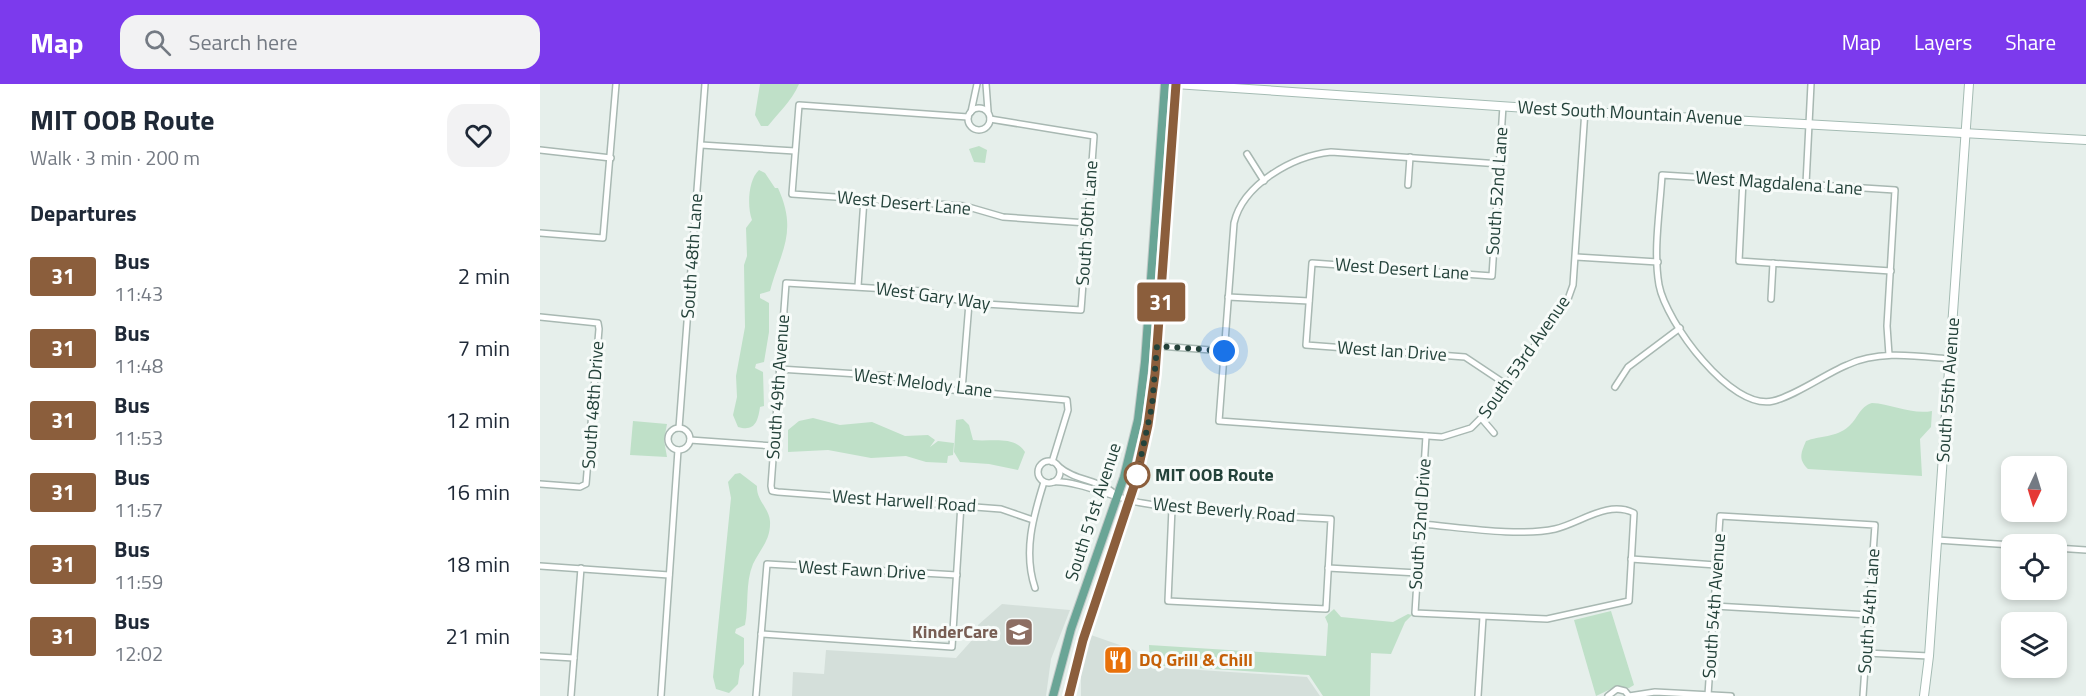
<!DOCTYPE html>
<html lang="en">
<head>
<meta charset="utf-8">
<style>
  :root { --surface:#fff; --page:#f2f2f3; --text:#1f2937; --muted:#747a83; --accent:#7c3aed }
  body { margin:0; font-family:"Titillium Web",sans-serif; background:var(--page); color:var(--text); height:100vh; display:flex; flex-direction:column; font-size:22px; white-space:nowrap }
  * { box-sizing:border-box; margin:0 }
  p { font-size:20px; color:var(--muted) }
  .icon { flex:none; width:33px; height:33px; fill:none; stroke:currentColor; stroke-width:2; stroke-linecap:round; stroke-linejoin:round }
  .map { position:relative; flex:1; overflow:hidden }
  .side { display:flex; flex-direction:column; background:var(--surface); width:540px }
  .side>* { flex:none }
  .badge { padding:0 12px; border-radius:4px; font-size:21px; line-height:39px }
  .needle { width:39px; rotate:184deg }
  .tools { position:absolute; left:1461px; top:372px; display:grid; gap:12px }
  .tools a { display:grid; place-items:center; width:66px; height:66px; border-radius:12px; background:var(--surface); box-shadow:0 3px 9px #0003; font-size:30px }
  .you { position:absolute; width:30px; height:30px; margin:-15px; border:4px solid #fff; border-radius:50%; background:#1a73e8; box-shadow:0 0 0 9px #1a73e833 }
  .map>.badge { position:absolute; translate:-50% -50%; box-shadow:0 0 0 3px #fff }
  h2 { padding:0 30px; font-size:22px; line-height:54px }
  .round { display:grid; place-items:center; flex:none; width:63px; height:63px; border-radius:18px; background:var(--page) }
  .head { display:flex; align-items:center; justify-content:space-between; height:102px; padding:0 30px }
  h1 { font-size:28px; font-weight:700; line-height:45px }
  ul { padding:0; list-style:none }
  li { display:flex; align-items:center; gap:18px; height:72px; padding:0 30px }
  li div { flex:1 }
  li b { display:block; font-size:22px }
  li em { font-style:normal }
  li .badge { min-width:66px; font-weight:700; text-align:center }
  header { display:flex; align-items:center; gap:36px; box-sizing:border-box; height:84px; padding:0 30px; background:var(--accent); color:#fff }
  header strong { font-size:28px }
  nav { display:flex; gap:33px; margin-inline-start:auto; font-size:21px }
  .search { width:420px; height:54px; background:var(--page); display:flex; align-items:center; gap:15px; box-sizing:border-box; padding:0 21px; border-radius:18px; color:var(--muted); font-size:22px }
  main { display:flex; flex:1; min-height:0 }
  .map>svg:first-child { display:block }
  .built { fill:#d4dfda }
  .green { fill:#bfe0c8 }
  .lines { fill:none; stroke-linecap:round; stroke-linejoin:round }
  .street-casing { stroke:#a8b8b2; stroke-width:8 }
  .secondary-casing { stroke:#a4bbb3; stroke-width:10 }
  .primary-casing { stroke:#c2cac8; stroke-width:10 }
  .street { stroke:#fff; stroke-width:5 }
  .secondary { stroke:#fff; stroke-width:8 }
  .primary { stroke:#6aa596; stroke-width:8 }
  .line-casing { stroke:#fff; stroke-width:14 }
  .line { stroke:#8b5e3c; stroke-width:9 }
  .walk { stroke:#24423a; stroke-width:6; stroke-dasharray:0 10.8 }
  .stop-dot { fill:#fff; stroke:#8b5e3c; stroke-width:3 }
  .labels { text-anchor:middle; stroke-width:6; stroke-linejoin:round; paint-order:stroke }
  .street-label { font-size:18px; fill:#24423a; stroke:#f7fbf9 }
  .stop-label { font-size:18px; font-weight:bold; fill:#24423a; stroke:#f7fbf9; text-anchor:start }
  .education-label { font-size:18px; font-weight:bold; fill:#785e54; stroke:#f7fbf9; text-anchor:end }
  .food-label { font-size:18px; font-weight:bold; fill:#c56008; stroke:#f7fbf9; text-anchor:start }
</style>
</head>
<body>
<header>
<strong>Map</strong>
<div class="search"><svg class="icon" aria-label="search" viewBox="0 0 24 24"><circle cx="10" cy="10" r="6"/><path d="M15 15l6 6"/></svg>Search here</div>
<nav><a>Map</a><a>Layers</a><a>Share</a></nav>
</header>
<main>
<section class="side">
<div class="head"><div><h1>MIT OOB Route</h1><p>Walk · 3 min · 200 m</p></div><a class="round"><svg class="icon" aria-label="heart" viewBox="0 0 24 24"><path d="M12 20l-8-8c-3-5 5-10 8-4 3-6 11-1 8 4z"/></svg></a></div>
<h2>Departures</h2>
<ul>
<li><span class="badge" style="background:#8b5e3c;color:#fff">31</span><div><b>Bus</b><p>11:43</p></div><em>2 min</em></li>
<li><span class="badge" style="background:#8b5e3c;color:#fff">31</span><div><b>Bus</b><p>11:48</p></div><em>7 min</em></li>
<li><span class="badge" style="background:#8b5e3c;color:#fff">31</span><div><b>Bus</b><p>11:53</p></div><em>12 min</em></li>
<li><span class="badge" style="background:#8b5e3c;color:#fff">31</span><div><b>Bus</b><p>11:57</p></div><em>16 min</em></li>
<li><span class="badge" style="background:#8b5e3c;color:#fff">31</span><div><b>Bus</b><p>11:59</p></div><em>18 min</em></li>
<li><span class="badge" style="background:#8b5e3c;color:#fff">31</span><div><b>Bus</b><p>12:02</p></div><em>21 min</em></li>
</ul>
</section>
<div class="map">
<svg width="1546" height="612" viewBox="0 0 1546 612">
  <rect width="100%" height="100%" fill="#e6efeb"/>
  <g class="built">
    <polygon points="462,520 530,526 511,575 506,612 252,612 253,588 284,590 286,566 416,574 433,555 437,555 438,541"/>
    <polygon points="551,551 594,566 614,583 767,593 780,612 541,612 541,585"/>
  </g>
  <g class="green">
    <path d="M220,0H259C251,18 239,28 228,42H221L215,31Z"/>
    <polygon points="439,62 447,66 445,79 434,78 429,65"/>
    <path d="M219,86L225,89L235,104H238C258,148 241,166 230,207L220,210V214L229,219V248L224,278L216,280L215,284L223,288L224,322L220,323C218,337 215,348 198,343L193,331L197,313L196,292L205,243L204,181L207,172L206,144L212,136C207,123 208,96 219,86Z"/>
    <path d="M1332,319C1352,320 1372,331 1392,327L1391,343L1380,355L1382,392L1268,385C1258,375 1261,369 1266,357C1279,352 1297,353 1308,343C1318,335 1319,323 1332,319Z"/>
    <polygon points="273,334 300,341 332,338 365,352 388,351 395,356 390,363 398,357 414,359 413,371 408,372 407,379 386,378 366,372 331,374 288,366 248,368 248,346 259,337"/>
    <path d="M423,335L429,341L433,356C452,358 474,351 485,368L478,386L449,380L420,378L414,368L416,336Z"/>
    <polygon points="93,337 127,340 124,356 127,373 90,371"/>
    <path d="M200,389L217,402C216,416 229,424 230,437C231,456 220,465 213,480C205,499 209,521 205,541L196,545L195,549L204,554V580L200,585L198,600L189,609L176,605L173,593L191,414L188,398L195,390Z"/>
    <polygon points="794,525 801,533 853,538 868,530 872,531 865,538 851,570 831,569 830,612 783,612 769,591 610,581 609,561 786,572 788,540 785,533"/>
    <polygon points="1071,527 1094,601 1089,604 1075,603 1056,612 1034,536"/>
  </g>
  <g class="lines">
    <g class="street-casing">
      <g id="street">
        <polyline points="446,0 448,27"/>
        <polyline points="963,22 952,192 772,179 766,261 925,273 967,301"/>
        <circle cx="439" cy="35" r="11"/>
        <polyline points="431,28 437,0"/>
        <polyline points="428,33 259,21 252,110 425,122 463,133 547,139"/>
        <polyline points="450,35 554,52 541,226 429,219 382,207 246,199 231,402 232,407 238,408 461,425 493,436"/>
        <polyline points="161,61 255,67"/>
        <polyline points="0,66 71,74"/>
        <polyline points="707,70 724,97"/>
        <path d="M960,80L791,68C753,72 703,100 694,139L679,337L902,353L931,344L947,328L1028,215L1033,201L1045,26"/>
        <polyline points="1203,96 1199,177 1351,187"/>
        <polyline points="1266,100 1271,0"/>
        <polyline points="868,101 870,73"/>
        <polyline points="0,149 63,154 76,0"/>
        <polyline points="1036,173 1118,178"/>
        <polyline points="318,202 324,115"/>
        <polyline points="688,213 769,217"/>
        <polyline points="1231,215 1233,179"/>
        <polyline points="0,233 58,239 59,245 46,400 40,403 0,400"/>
        <polyline points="606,261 684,267"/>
        <path d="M1349,271L1347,242L1355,106L1122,91C1120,126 1113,166 1119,201C1126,238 1191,327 1233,317C1255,312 1285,290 1307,281C1339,266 1376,272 1410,275"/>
        <polyline points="239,285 350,292 412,306 527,316 528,326 512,378"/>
        <polyline points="1075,303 1088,283 1140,244"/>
        <polyline points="422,306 429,219"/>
        <polyline points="942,335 954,349"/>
        <polyline points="139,344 165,0"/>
        <circle cx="139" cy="355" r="11"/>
        <polyline points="150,356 234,362"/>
        <circle cx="509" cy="388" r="11"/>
        <path d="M518,382C536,398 562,395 578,413"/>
        <path d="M513,398C536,396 577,415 602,419C664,430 729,431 791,435L786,525L628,517L632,424"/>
        <path d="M881,440C919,443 979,453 1015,445C1041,439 1067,416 1094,429L1089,517L1007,535L875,529L886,352"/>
        <polyline points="1397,456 1472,461"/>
        <polyline points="1516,464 1546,466"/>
        <polyline points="1091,475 1176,481"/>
        <polyline points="0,482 129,491"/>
        <polyline points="788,484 878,489"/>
        <path d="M495,504C483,468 493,433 504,398"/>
        <polyline points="1174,522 1329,531"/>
        <polyline points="221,550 412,563 421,420"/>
        <polyline points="1326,569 1389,572"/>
        <polyline points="0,572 34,574"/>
        <polyline points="1168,611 1180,432 1335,441 1323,612"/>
        <polyline points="31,612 41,484"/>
        <polyline points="121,612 138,366"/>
        <polyline points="216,612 227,480 417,491"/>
        <polyline points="938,612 943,533"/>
        <polyline points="1068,612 1077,605 1085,607 1089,612"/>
        <polyline points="1089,612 1115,608 1191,612"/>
      </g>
    </g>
    <g class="secondary-casing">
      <g id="secondary">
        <polyline points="635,0 1032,27 1546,56"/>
        <polyline points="1384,612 1389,572 1429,0"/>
      </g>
    </g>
    <g class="primary-casing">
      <g id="primary">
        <polyline points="513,612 531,545 584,393 598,336 605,278 625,0"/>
        <polyline points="529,612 543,556 595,399 608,341 617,262 636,0"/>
      </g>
    </g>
    <use href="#street" class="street"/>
    <use href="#secondary" class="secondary"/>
    <use href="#primary" class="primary"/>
  </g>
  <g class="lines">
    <g class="line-casing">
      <polyline id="line" points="529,612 543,556 595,399 608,341 615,290 636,0"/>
    </g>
    <use href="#line" class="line"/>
    <polyline class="walk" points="597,391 612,322 617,262 684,267"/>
  </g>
  <defs>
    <g id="school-square" transform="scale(1.5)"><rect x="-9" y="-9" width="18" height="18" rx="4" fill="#8d6e63" stroke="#f7fbf9"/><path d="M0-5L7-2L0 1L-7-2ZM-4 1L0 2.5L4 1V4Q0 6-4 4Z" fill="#fff"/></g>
    <g id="restaurant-square" transform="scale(1.5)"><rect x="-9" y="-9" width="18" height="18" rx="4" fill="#e8710a" stroke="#f7fbf9"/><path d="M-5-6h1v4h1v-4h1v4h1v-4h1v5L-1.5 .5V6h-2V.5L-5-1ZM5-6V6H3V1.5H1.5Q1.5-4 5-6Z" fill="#fff"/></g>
  </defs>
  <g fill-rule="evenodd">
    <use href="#school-square" x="479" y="548"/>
    <use href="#restaurant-square" x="578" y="576"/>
  </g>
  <circle class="stop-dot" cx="597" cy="391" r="12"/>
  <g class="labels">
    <g class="street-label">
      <text transform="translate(1090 29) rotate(3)" y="6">West South Mountain Avenue</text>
      <text transform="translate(1239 99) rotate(4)" y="6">West Magdalena Lane</text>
      <text transform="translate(957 107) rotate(-86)" y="6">South 52nd Lane</text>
      <text transform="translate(364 119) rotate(5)" y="6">West Desert Lane</text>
      <text transform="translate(547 139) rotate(-86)" y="6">South 50th Lane</text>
      <text transform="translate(152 172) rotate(-86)" y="6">South 48th Lane</text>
      <text transform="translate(862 185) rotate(4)" y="6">West Desert Lane</text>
      <text transform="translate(393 212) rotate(8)" y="6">West Gary Way</text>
      <text transform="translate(852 267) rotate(4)" y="6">West Ian Drive</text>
      <text transform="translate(984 273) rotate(-55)" y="6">South 53rd Avenue</text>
      <text transform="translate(383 299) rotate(7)" y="6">West Melody Lane</text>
      <text transform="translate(238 303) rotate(-86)" y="6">South 49th Avenue</text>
      <text transform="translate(1408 306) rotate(-86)" y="6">South 55th Avenue</text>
      <text transform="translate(53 321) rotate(-86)" y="6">South 48th Drive</text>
      <text transform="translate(364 417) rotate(4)" y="6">West Harwell Road</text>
      <text transform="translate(684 426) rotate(5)" y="6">West Beverly Road</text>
      <text transform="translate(553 428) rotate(-72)" y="6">South 51st Avenue</text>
      <text transform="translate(880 440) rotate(-86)" y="6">South 52nd Drive</text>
      <text transform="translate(322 486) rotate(3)" y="6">West Fawn Drive</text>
      <text transform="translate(1174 522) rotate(-86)" y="6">South 54th Avenue</text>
      <text transform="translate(1329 527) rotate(-86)" y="6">South 54th Lane</text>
    </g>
    <g class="stop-label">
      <text x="615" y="397">MIT OOB Route</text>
    </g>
    <g class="education-label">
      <text x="458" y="554">KinderCare</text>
    </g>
    <g class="food-label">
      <text x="599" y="582">DQ Grill &amp; Chill</text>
    </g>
  </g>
</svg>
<div class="tools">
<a><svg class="needle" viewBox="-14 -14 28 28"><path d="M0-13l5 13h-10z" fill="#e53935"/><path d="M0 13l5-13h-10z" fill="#747a83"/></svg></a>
<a><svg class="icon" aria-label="locate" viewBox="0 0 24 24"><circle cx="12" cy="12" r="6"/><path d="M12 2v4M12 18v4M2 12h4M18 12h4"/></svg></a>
<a><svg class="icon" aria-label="layers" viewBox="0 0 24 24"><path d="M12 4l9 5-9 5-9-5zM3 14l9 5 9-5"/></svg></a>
</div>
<div class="you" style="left:684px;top:267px"></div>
<b class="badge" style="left:621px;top:218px;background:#8b5e3c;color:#fff">31</b>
</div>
</main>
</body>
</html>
